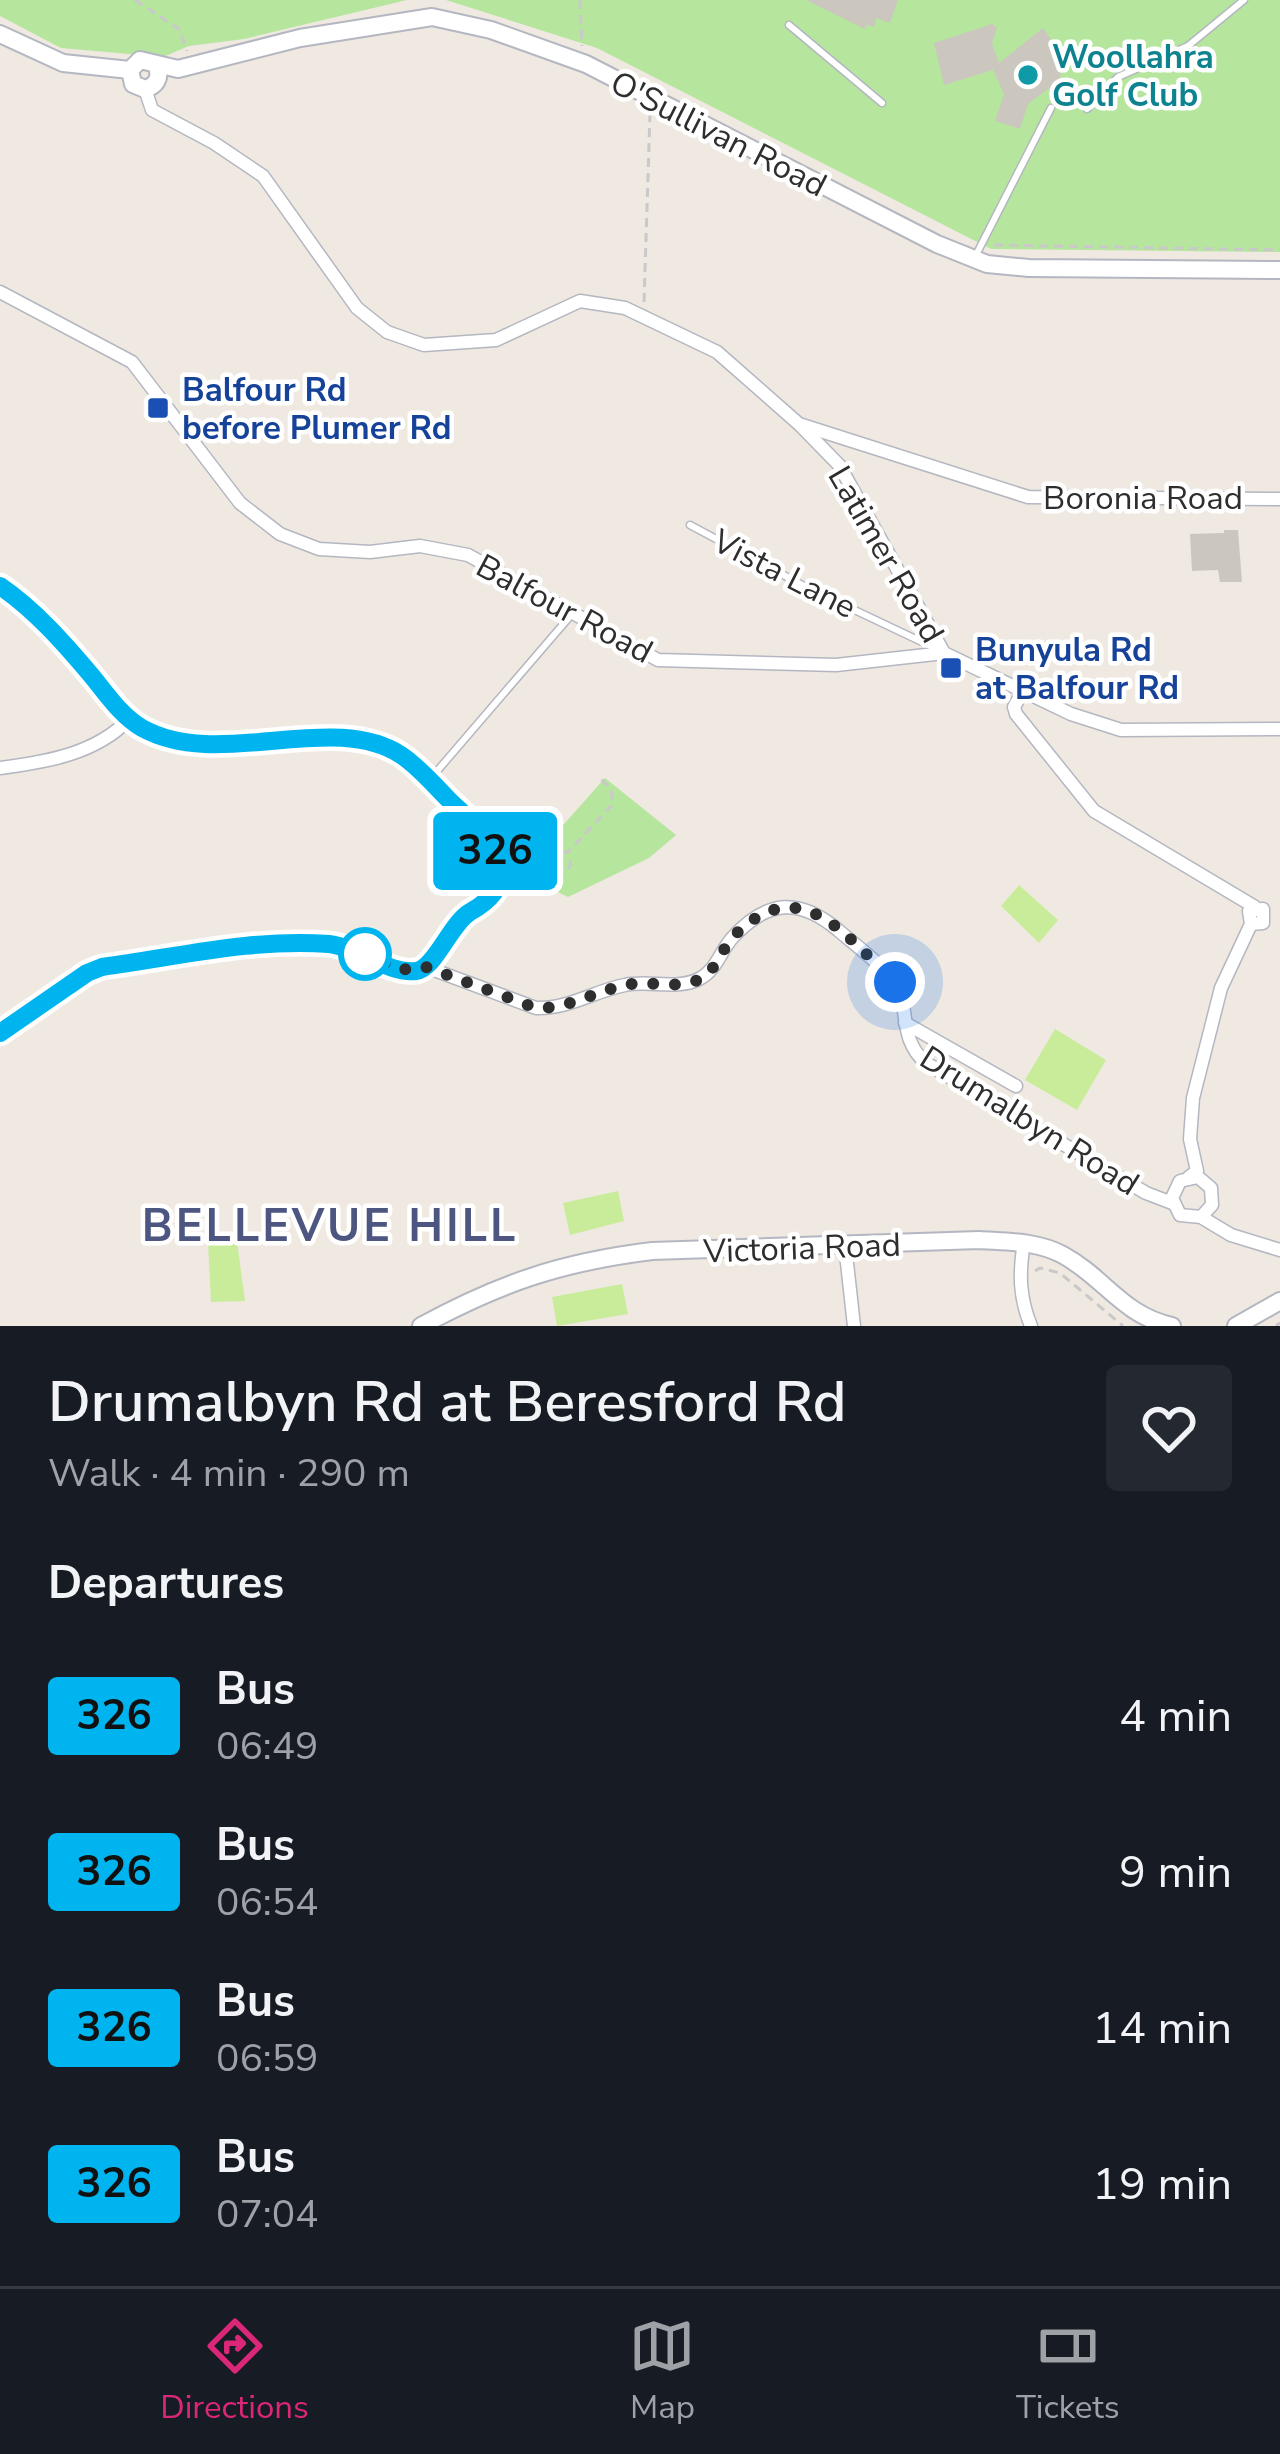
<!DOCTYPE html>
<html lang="en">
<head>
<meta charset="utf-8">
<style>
  :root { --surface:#171b24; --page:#242831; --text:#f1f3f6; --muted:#9ea1a6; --line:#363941; --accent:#db2777 }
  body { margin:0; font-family:"Nunito Sans",sans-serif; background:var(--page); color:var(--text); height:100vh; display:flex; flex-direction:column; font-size:45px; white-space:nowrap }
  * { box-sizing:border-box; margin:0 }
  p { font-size:39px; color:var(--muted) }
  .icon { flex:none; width:66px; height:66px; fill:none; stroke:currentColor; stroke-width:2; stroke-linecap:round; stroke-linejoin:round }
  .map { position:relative; height:1326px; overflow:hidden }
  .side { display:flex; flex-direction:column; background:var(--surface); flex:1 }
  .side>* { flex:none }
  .badge { padding:0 24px; border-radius:9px; font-size:42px; line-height:78px }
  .you { position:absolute; width:60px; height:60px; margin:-30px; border:9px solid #fff; border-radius:50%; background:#1a73e8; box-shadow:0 0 0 18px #1a73e833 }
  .map>.badge { position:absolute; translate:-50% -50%; box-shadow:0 0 0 6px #fff }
  h2 { padding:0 48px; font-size:45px; line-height:108px }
  .round { display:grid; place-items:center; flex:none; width:126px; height:126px; border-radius:12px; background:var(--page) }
  .headline { display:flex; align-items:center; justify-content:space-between; height:204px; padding:0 48px }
  h1 { font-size:57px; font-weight:600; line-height:90px }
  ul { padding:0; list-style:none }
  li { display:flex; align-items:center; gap:36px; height:156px; padding:0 48px }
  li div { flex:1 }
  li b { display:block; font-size:45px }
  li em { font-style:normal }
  li .badge { min-width:132px; font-weight:700; text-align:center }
  .dock { display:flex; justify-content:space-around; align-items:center; height:168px; border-top:3px solid var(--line); background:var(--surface); font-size:33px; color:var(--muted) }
  .dock a { display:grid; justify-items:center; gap:6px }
  .dock .selected { color:var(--accent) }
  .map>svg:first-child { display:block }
  .green { fill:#b6e59e }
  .pitch { fill:#c9ec9a }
  .building { fill:#cbc7bf }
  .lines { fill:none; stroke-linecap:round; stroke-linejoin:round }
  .lane-casing { stroke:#b4b7c1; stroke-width:9 }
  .street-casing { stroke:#b4b7c1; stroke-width:15 }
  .secondary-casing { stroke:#b4b7c1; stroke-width:20 }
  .path { stroke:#c9c9c9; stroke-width:3; stroke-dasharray:9 6; stroke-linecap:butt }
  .lane { stroke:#fff; stroke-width:6 }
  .street { stroke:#fff; stroke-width:12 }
  .secondary { stroke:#fff; stroke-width:16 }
  .line-casing { stroke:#fff; stroke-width:27 }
  .line { stroke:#00b5ef; stroke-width:18 }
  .walk { stroke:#2e2e2e; stroke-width:12; stroke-dasharray:0 21.6 }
  .culture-dot { fill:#0f9aa8; stroke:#fff; stroke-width:4.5 }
  .transit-dot { fill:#1a4fb4; stroke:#fff; stroke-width:4.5 }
  .stop-dot { fill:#fff; stroke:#00b5ef; stroke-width:6 }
  .labels { text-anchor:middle; stroke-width:9; stroke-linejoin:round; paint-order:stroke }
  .culture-label { font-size:33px; font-weight:bold; fill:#0d838f; stroke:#fff; text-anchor:start }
  .street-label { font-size:33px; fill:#2e2e2e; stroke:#fff }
  .transit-label { font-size:33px; font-weight:bold; fill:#164399; stroke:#fff; text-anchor:start }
  .district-label { font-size:45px; font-weight:bold; letter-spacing:3px; fill:#4d5680; stroke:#fff }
</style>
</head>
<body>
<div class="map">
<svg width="1280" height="1326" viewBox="0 0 1280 1326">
  <rect width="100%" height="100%" fill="#efe9e1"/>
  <g class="green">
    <polygon points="0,0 407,0 244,39 189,46 163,57 61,48 0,16"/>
    <polygon points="446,0 1280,0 1280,252 991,249 597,48"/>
    <polygon points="605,778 676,835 649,858 568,897 539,883 545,872 533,859"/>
  </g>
  <g class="pitch">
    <polygon points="1019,885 1058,920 1039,943 1001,906"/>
    <polygon points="1055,1029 1106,1060 1077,1110 1025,1080"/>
    <polygon points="618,1191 624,1221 570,1235 563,1203"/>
    <polygon points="236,1234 245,1301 211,1302 208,1242"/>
    <polygon points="622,1284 628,1314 557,1326 552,1297"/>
  </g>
  <g class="building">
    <polygon points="806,0 898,0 890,23 876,18 874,27 866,25 865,29"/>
    <polygon points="992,24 997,28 992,43 999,63 1043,28 1062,55 1060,80 1028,104 1020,129 995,121 1004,94 993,70 944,85 934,43"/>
    <polygon points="1224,530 1238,530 1242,582 1220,582 1218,570 1192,571 1190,534 1224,533"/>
  </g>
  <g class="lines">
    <g class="lane-casing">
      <g id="lane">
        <polyline points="789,25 882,103"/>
        <polyline points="1087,109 1118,77 1188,46 1244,0"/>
        <polyline points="976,255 1051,108"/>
        <polyline points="690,525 804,586 941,651"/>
        <polyline points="432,777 572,614"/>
      </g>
    </g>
    <g class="street-casing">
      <g id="street">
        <polyline points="145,89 152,110 214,143 263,176 357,308 387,332 424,345 496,340 580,301 625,308 717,352 800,425 839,465 944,653 1071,714 1121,730 1280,729"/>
        <polyline points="0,292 132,362 240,503 280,534 319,549 370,552 420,546 468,555 658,660 836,665 944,653"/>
        <polyline points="802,425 1028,497 1280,499"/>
        <path d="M0,586C24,603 47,625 67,647C94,677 118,721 158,735C232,761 339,716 401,754C426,770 446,797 466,818C482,833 506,854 501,879C496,903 472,907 457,922C444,934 436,953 426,967"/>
        <polyline points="1023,691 1014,707 1016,714 1094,811 1255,907"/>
        <path d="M0,768C46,762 96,754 129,719"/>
        <polyline points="905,1023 1016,1086"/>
        <path d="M0,1033L95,969L280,942L349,947L401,969L426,967L536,1008C569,1009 594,991 625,985C648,980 678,990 699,979C717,970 720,951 733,937C768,899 800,898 838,930C855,945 879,962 893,980C912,1005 896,1037 926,1063L1146,1193L1172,1203"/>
        <polyline points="1189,1177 1197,1171 1190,1139 1193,1098 1221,988 1251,924 1249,911 1263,909 1263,923 1251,924"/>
        <polyline points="1201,1217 1212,1205 1211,1188 1198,1177 1180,1181 1172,1198 1180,1215 1201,1217 1231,1235 1280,1250"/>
        <path d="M1024,1242C1019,1273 1019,1297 1031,1326"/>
        <polyline points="845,1245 854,1326"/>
      </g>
    </g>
    <g class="secondary-casing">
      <g id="secondary">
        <polyline points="0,34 63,63 130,70"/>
        <path d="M157,67C161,78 156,86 145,89L133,84L130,70L140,60L178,69L300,38L432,17L491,30L586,64L937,244L987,264L1029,268L1280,270"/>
        <path d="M421,1326C500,1283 562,1262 652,1251L979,1240C1008,1242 1037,1241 1063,1255C1105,1278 1122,1315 1172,1326"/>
        <polyline points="1236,1326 1280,1301"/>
      </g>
    </g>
    <g class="path">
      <polyline points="135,0 179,29 187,51"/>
      <polyline points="580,0 582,46"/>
      <polyline points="994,245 1280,250"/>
      <polyline points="644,302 650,114"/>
      <polyline points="515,870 541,871 556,880 571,865 568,855"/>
      <polyline points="541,871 558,853 568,852 613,804 611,789 601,779"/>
      <polyline points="1035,1271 1040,1268 1060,1273 1123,1326"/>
      <polyline points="1276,1326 1280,1323"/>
    </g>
    <use href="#lane" class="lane"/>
    <use href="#street" class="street"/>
    <use href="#secondary" class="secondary"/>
  </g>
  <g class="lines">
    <g class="line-casing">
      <path id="line" d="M0,586C35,610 64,643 91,675C106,693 121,716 142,728C219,771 332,710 401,755C419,767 433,784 448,799C464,815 487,833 496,854C509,881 493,899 470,912C450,924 435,969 416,971C387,974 358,947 329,944C254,938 177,957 102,967L87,973L0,1033"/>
    </g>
    <use href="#line" class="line"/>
    <path class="walk" d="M365,954C385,963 404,975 426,967L536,1008C569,1009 595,991 626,985C648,980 680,990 700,979C718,969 721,949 734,936C800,869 845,936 895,982"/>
  </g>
  <circle class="culture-dot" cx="1028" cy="75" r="12"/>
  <g class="transit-dot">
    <rect x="146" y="396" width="24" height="24" rx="6"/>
    <rect x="939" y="656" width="24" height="24" rx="6"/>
  </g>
  <circle class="stop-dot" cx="365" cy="954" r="24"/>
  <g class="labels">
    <g class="culture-label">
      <text x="1052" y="68">Woollahra<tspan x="1052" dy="38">Golf Club</tspan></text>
    </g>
    <g class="street-label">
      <text transform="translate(719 133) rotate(27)" y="12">O'Sullivan Road</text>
      <text x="1143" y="509">Boronia Road</text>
      <text transform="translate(887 554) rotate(60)" y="12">Latimer Road</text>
      <text transform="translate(785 573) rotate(27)" y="12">Vista Lane</text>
      <text transform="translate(565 608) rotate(28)" y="12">Balfour Road</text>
      <text transform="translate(1030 1120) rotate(32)" y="12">Drumalbyn Road</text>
      <text transform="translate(802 1247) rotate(-2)" y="12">Victoria Road</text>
    </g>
    <g class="transit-label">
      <text x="182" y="401">Balfour Rd<tspan x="182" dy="38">before Plumer Rd</tspan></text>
      <text x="975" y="661">Bunyula Rd<tspan x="975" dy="38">at Balfour Rd</tspan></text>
    </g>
    <g class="district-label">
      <text x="330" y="1241">BELLEVUE HILL</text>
    </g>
  </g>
</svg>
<div class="you" style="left:895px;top:982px"></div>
<b class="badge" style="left:495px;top:851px;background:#00b5ef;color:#111">326</b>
</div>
<section class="side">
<div class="headline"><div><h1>Drumalbyn Rd at Beresford Rd</h1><p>Walk · 4 min · 290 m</p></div><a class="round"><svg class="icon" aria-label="heart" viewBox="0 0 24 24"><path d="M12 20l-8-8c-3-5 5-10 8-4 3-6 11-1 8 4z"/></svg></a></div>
<h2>Departures</h2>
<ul>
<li><span class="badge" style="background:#00b5ef;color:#111">326</span><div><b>Bus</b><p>06:49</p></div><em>4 min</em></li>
<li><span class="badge" style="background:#00b5ef;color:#111">326</span><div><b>Bus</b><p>06:54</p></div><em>9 min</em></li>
<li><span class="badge" style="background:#00b5ef;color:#111">326</span><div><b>Bus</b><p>06:59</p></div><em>14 min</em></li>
<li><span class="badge" style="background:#00b5ef;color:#111">326</span><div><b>Bus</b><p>07:04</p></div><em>19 min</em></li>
</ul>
</section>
<nav class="dock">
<a class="selected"><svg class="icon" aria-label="directions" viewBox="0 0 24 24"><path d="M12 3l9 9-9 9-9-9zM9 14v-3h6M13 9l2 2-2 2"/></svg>Directions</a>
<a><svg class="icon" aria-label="map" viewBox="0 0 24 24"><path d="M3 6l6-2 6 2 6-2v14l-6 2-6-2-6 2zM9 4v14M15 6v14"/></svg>Map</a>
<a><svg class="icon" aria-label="tickets" viewBox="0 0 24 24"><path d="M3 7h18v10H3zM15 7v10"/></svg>Tickets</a>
</nav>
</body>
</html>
